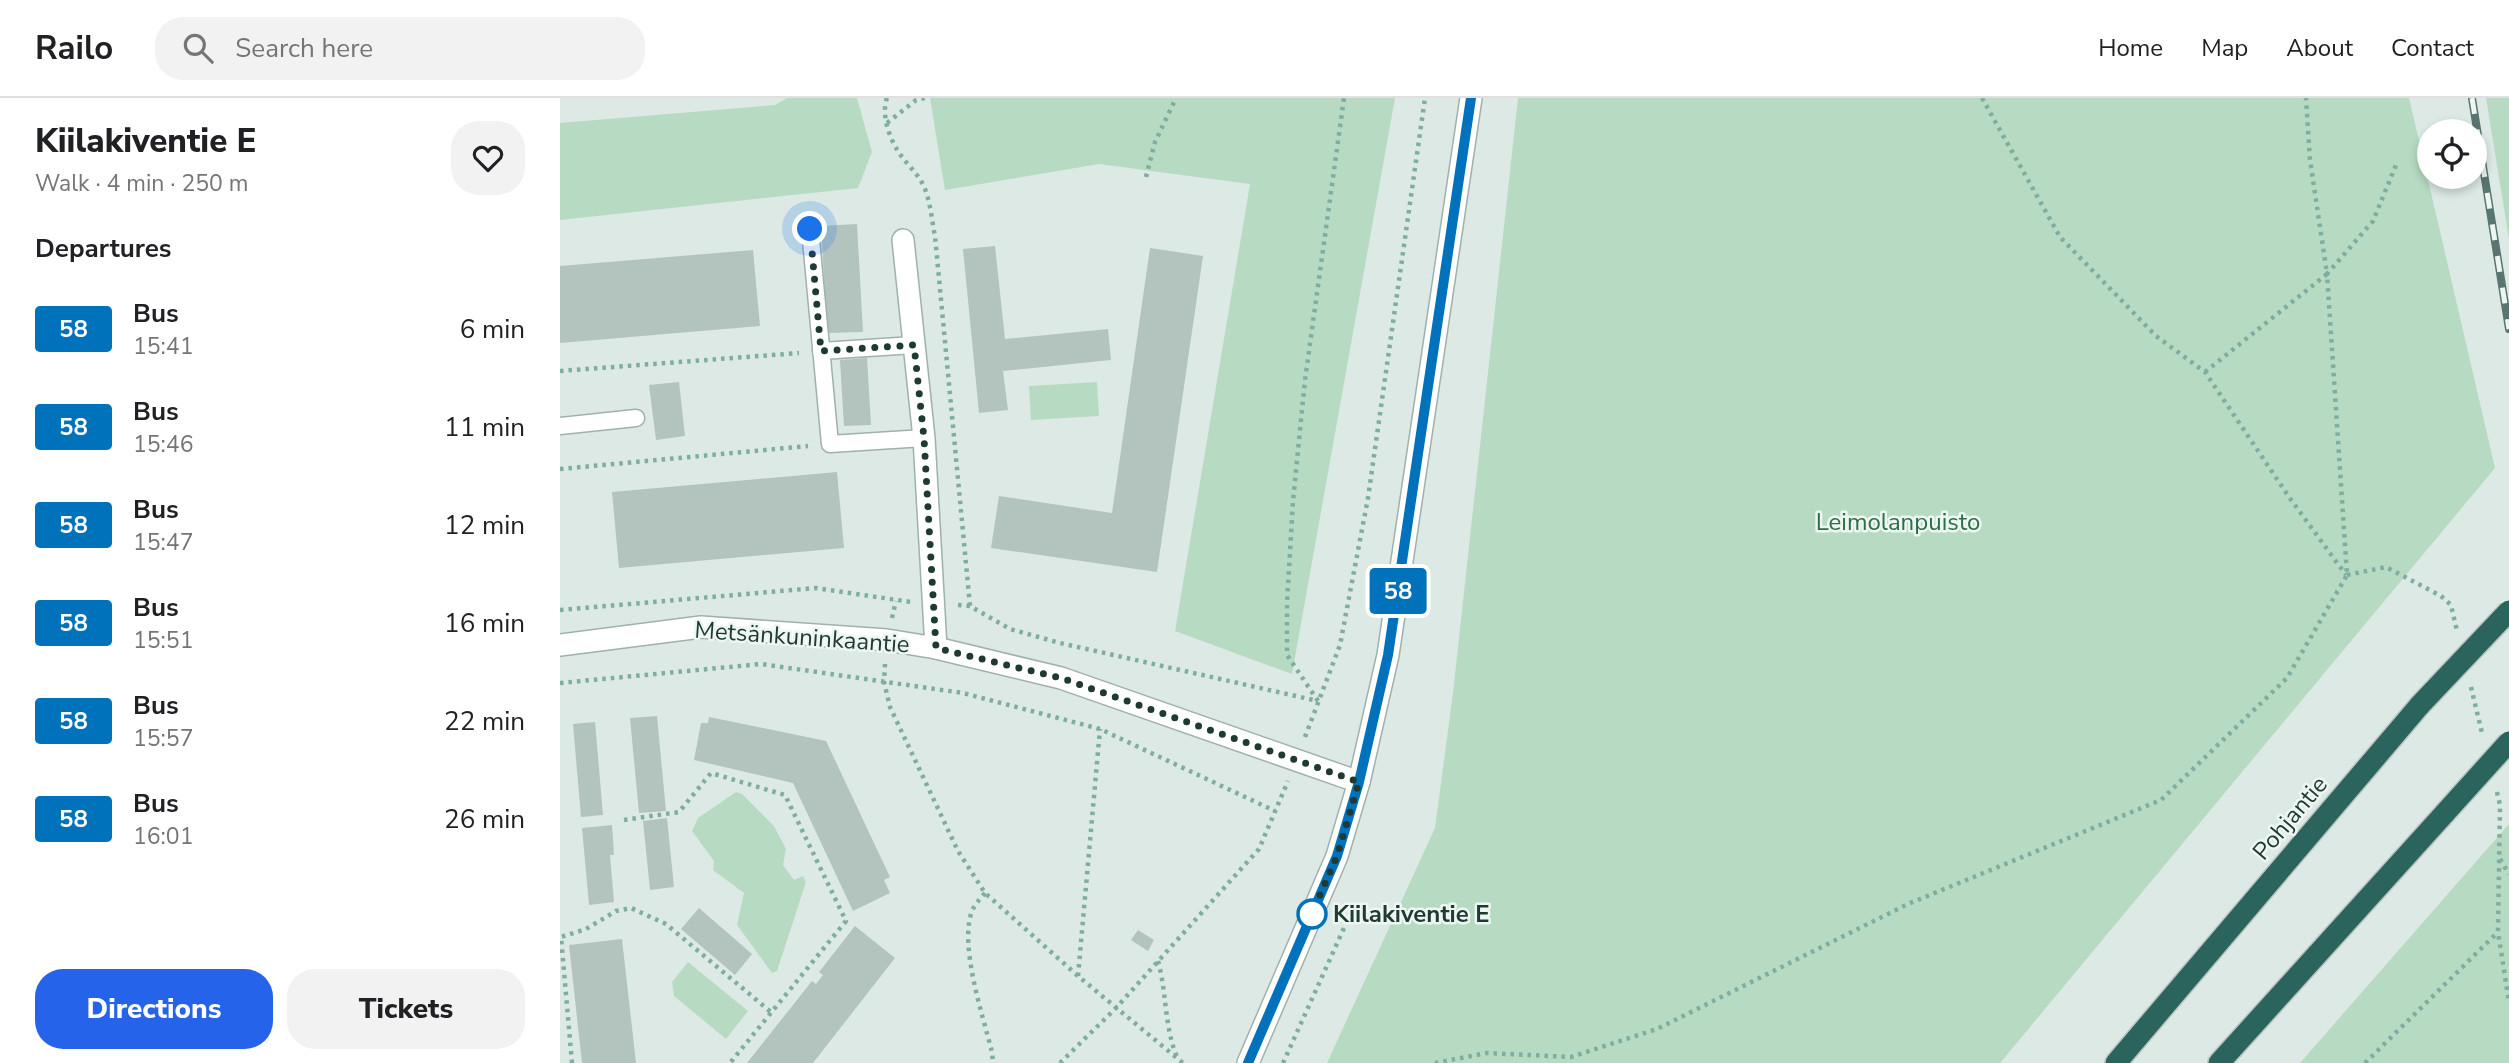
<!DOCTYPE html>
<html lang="en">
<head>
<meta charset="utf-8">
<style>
  :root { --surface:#fff; --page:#f2f2f2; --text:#202124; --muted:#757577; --line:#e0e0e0; --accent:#2563eb }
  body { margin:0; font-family:"Nunito Sans",sans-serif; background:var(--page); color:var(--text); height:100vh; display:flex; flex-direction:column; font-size:26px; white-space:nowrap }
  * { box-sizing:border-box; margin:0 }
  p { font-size:23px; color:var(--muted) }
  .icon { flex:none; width:38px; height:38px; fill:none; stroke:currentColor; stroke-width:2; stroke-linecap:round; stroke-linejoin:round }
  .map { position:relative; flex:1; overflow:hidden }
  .side { display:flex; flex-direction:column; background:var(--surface); width:560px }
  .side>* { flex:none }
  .badge { padding:0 14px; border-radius:5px; font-size:24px; line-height:46px }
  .tools { position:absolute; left:1857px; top:21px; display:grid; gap:14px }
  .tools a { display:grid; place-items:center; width:70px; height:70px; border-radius:50%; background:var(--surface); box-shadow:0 4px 10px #0003; font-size:35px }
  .you { position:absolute; width:35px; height:35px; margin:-18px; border:5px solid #fff; border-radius:50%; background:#1a73e8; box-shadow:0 0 0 10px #1a73e833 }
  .map>.badge { position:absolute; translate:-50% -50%; box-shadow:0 0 0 4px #fff }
  h2 { padding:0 35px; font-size:26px; line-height:63px }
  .round { display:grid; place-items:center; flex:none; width:74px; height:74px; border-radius:28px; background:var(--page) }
  .headline { display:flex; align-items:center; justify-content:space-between; height:119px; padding:0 35px }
  h1 { font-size:33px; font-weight:800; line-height:52px }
  .action { display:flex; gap:14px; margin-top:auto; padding:14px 35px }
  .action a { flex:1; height:80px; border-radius:28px; background:var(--accent); color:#fff; font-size:28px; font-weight:800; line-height:80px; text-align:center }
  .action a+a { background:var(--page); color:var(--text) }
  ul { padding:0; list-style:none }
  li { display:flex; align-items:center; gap:21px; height:98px; padding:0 35px }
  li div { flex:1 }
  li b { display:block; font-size:26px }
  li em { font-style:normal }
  li .badge { min-width:77px; font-weight:700; text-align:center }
  header { display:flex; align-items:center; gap:42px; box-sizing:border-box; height:98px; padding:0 35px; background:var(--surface); border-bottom:2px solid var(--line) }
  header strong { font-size:33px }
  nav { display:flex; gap:38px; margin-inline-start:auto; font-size:24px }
  .search { width:490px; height:63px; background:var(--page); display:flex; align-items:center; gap:18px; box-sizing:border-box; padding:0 24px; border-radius:28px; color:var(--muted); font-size:26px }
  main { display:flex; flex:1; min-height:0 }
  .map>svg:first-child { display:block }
  .green { fill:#b6dbc2 }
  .building { fill:#b3c4be }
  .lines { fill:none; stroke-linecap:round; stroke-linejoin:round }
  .service-casing { stroke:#a0b1ac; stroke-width:19 }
  .minor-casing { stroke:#a0b1ac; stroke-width:24 }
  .tertiary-casing { stroke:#a0b1ac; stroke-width:24 }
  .motorway-casing { stroke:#bcc4c2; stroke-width:24 }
  .path { stroke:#7eada1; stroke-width:4.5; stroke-dasharray:3.5 5; stroke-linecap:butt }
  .service { stroke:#fff; stroke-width:16 }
  .minor { stroke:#fff; stroke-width:21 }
  .tertiary { stroke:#fff; stroke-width:21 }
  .motorway { stroke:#2b645c; stroke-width:21 }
  .rail-casing { stroke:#59756f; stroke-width:8 }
  .rail { stroke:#eef6f2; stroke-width:5; stroke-dasharray:16; stroke-linecap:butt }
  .motorway-bridge-casing { stroke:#bcc4c2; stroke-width:24; stroke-linecap:butt }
  .motorway-bridge { stroke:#2b645c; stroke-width:21 }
  .line-casing { stroke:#fff; stroke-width:16 }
  .line { stroke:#0072bc; stroke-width:10 }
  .walk { stroke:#1f3933; stroke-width:7; stroke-dasharray:0 12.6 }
  .stop-dot { fill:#fff; stroke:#0072bc; stroke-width:3.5 }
  .labels { text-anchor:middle; stroke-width:5; stroke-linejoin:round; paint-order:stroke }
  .park-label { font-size:24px; fill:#2a6f49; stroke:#eef6f2 }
  .street-label { font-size:24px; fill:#1f3933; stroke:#eef6f2 }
  .stop-label { font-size:24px; font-weight:bold; fill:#1f3933; stroke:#eef6f2; text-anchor:start }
</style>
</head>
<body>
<header>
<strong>Railo</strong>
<div class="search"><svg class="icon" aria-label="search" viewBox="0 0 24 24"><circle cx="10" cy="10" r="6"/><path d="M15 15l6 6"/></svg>Search here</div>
<nav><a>Home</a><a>Map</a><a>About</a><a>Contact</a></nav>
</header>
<main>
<section class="side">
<div class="headline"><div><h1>Kiilakiventie E</h1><p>Walk · 4 min · 250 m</p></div><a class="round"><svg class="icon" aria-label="heart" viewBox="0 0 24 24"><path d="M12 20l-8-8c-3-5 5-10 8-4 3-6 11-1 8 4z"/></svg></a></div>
<h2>Departures</h2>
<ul>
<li><span class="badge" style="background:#0072bc;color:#fff">58</span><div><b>Bus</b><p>15:41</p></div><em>6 min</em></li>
<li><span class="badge" style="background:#0072bc;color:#fff">58</span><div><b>Bus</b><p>15:46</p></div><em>11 min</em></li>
<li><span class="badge" style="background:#0072bc;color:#fff">58</span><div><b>Bus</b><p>15:47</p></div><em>12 min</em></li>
<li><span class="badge" style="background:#0072bc;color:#fff">58</span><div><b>Bus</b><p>15:51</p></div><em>16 min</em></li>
<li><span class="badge" style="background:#0072bc;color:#fff">58</span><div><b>Bus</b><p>15:57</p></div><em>22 min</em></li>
<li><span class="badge" style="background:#0072bc;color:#fff">58</span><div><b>Bus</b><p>16:01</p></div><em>26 min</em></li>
</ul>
<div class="action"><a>Directions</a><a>Tickets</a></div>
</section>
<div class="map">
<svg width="1949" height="965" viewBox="0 0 1949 965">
  <rect width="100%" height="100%" fill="#dde9e5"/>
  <g class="green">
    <polygon points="227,0 297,0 312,54 298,90 0,122 0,25 215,7"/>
    <polygon points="370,0 835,0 732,576 615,533 690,86 539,66 385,92"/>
    <polygon points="958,0 1849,0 1935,370 1440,965 767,965 875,730 893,595"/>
    <polygon points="1926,0 1949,0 1949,141"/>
    <polygon points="537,284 539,318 471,322 469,288"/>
    <polygon points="176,694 182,696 214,728 226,751 223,767 234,782 243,778 246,784 217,873 212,875 177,827 184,795 153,772 154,763 132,733 138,720"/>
    <polygon points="1949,726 1949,965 1740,965"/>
    <polygon points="128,864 188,913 166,941 114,898 112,884"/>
  </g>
  <g class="building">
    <polygon points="297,126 303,234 267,235 261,128"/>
    <polygon points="435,148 445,241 548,231 551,262 443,273 448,312 419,315 403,151"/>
    <polygon points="590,150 643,158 597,474 431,450 439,398 552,415"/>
    <polygon points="193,152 200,228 0,245 0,168"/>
    <polygon points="307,260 311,327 284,328 280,262"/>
    <polygon points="119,284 125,338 96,342 89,287"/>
    <polygon points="277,374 284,450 59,470 52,394"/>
    <polygon points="97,618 106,713 79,715 70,620"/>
    <polygon points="149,619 266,643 330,779 324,782 330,795 293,813 233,685 134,662 141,625 148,625"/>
    <polygon points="35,624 43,717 21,719 13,626"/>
    <polygon points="107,720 114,789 90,792 83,723"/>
    <polygon points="52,727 54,757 50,757 54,804 29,807 22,730"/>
    <polygon points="139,810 192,856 175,877 121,831"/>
    <polygon points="295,828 335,860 253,965 187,965 252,883 256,886 263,877 259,874"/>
    <polygon points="578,832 594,842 588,853 571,842"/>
    <polygon points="62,841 76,965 22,965 9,847"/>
  </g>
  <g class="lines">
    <g class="service-casing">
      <g id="service">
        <polyline points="250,131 270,346 364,340"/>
        <polyline points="261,253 354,247"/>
        <polyline points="0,328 76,320"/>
      </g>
    </g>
    <g class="minor-casing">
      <g id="minor">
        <polyline points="343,142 364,340 376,550"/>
        <polyline points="0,547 141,529 327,542 376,550 501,580 799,684"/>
      </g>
    </g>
    <g class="tertiary-casing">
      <polyline id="tertiary" points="688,965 777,758 799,684 828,557 911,0"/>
    </g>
    <g class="motorway-casing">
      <g id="motorway">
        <polyline points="1556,965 1860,607"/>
        <polyline points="1659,965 1885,715"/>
      </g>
    </g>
    <g class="path">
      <path d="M327,0C321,16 329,39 338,53C347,68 361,77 366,94C371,108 372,124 375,138L410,508"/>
      <polyline points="1422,0 1500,139 1596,238 1645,274 1729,399 1786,477"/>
      <polyline points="327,25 356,2 365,0"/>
      <polyline points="586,79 595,44 616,0"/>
      <polyline points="0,273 239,255"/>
      <polyline points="1645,274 1767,176 1750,62 1746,0"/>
      <polyline points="0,371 248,348"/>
      <polyline points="1787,477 1826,469 1881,498 1891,507 1897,533"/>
      <polyline points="398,507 410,508 450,531 500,545 758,603"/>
      <polyline points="0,512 256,490 351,504"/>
      <polyline points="332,520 336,503"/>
      <polyline points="325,566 324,584 330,609 398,753 425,795 518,878 623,965"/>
      <polyline points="0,585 201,566 403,595 540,631 715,713"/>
      <polyline points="1911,589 1922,635"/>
      <polyline points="758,603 727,557 727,505 733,403 745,282 784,0"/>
      <polyline points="745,639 780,547 808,400 865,0"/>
      <polyline points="1937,694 1940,707 1938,834 1949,904"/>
      <polyline points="64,722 119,714 151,675 225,697 286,823 170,965"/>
      <polyline points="1940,761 1949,776"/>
      <path d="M425,795C420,801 415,806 412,813C399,848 423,918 432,954L433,965"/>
      <path d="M598,863C607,895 604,928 617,959"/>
      <polyline points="518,878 540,631"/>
      <polyline points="12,965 1,839 26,831 56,813 71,810 106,826 212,915"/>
      <polyline points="500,965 556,910 699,751 728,683"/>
      <polyline points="723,965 784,830"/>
      <polyline points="875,965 927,955 1011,959 1097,931 1348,806 1601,702 1727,580 1787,477 1767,176 1813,123 1836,67"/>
      <polyline points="1805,965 1937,835"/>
    </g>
    <use href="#service" class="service"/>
    <use href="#minor" class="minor"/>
    <use href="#tertiary" class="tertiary"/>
    <use href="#motorway" class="motorway"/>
    <g class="rail-casing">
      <polyline id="rail" points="1912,0 1949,231"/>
    </g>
    <use href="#rail" class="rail"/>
    <g class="motorway-bridge-casing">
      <g id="motorway-bridge">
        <polyline points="1860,607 1949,513"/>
        <polyline points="1885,715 1949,644"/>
      </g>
    </g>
    <use href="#motorway-bridge" class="motorway-bridge"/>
  </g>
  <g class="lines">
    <g class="line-casing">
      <polyline id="line" points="688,965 777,758 799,684 828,557 911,0"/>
    </g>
    <use href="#line" class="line"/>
    <polyline class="walk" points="250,131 261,253 354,247 364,340 376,550 501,580 799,684 777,758 747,827 752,816"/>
  </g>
  <circle class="stop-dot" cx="752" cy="816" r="14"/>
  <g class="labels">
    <g class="park-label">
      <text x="1338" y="432">Leimolanpuisto</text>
    </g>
    <g class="street-label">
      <text transform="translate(242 539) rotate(4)" y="8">Metsänkuninkaantie</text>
      <text transform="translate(1730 720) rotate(-50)" y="8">Pohjantie</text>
    </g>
    <g class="stop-label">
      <text x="773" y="824">Kiilakiventie E</text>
    </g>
  </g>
</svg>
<div class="tools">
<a><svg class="icon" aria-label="locate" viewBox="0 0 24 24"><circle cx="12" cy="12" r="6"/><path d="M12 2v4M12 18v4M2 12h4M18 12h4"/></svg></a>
</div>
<div class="you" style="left:250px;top:131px"></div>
<b class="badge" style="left:838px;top:493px;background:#0072bc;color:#fff">58</b>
</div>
</main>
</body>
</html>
